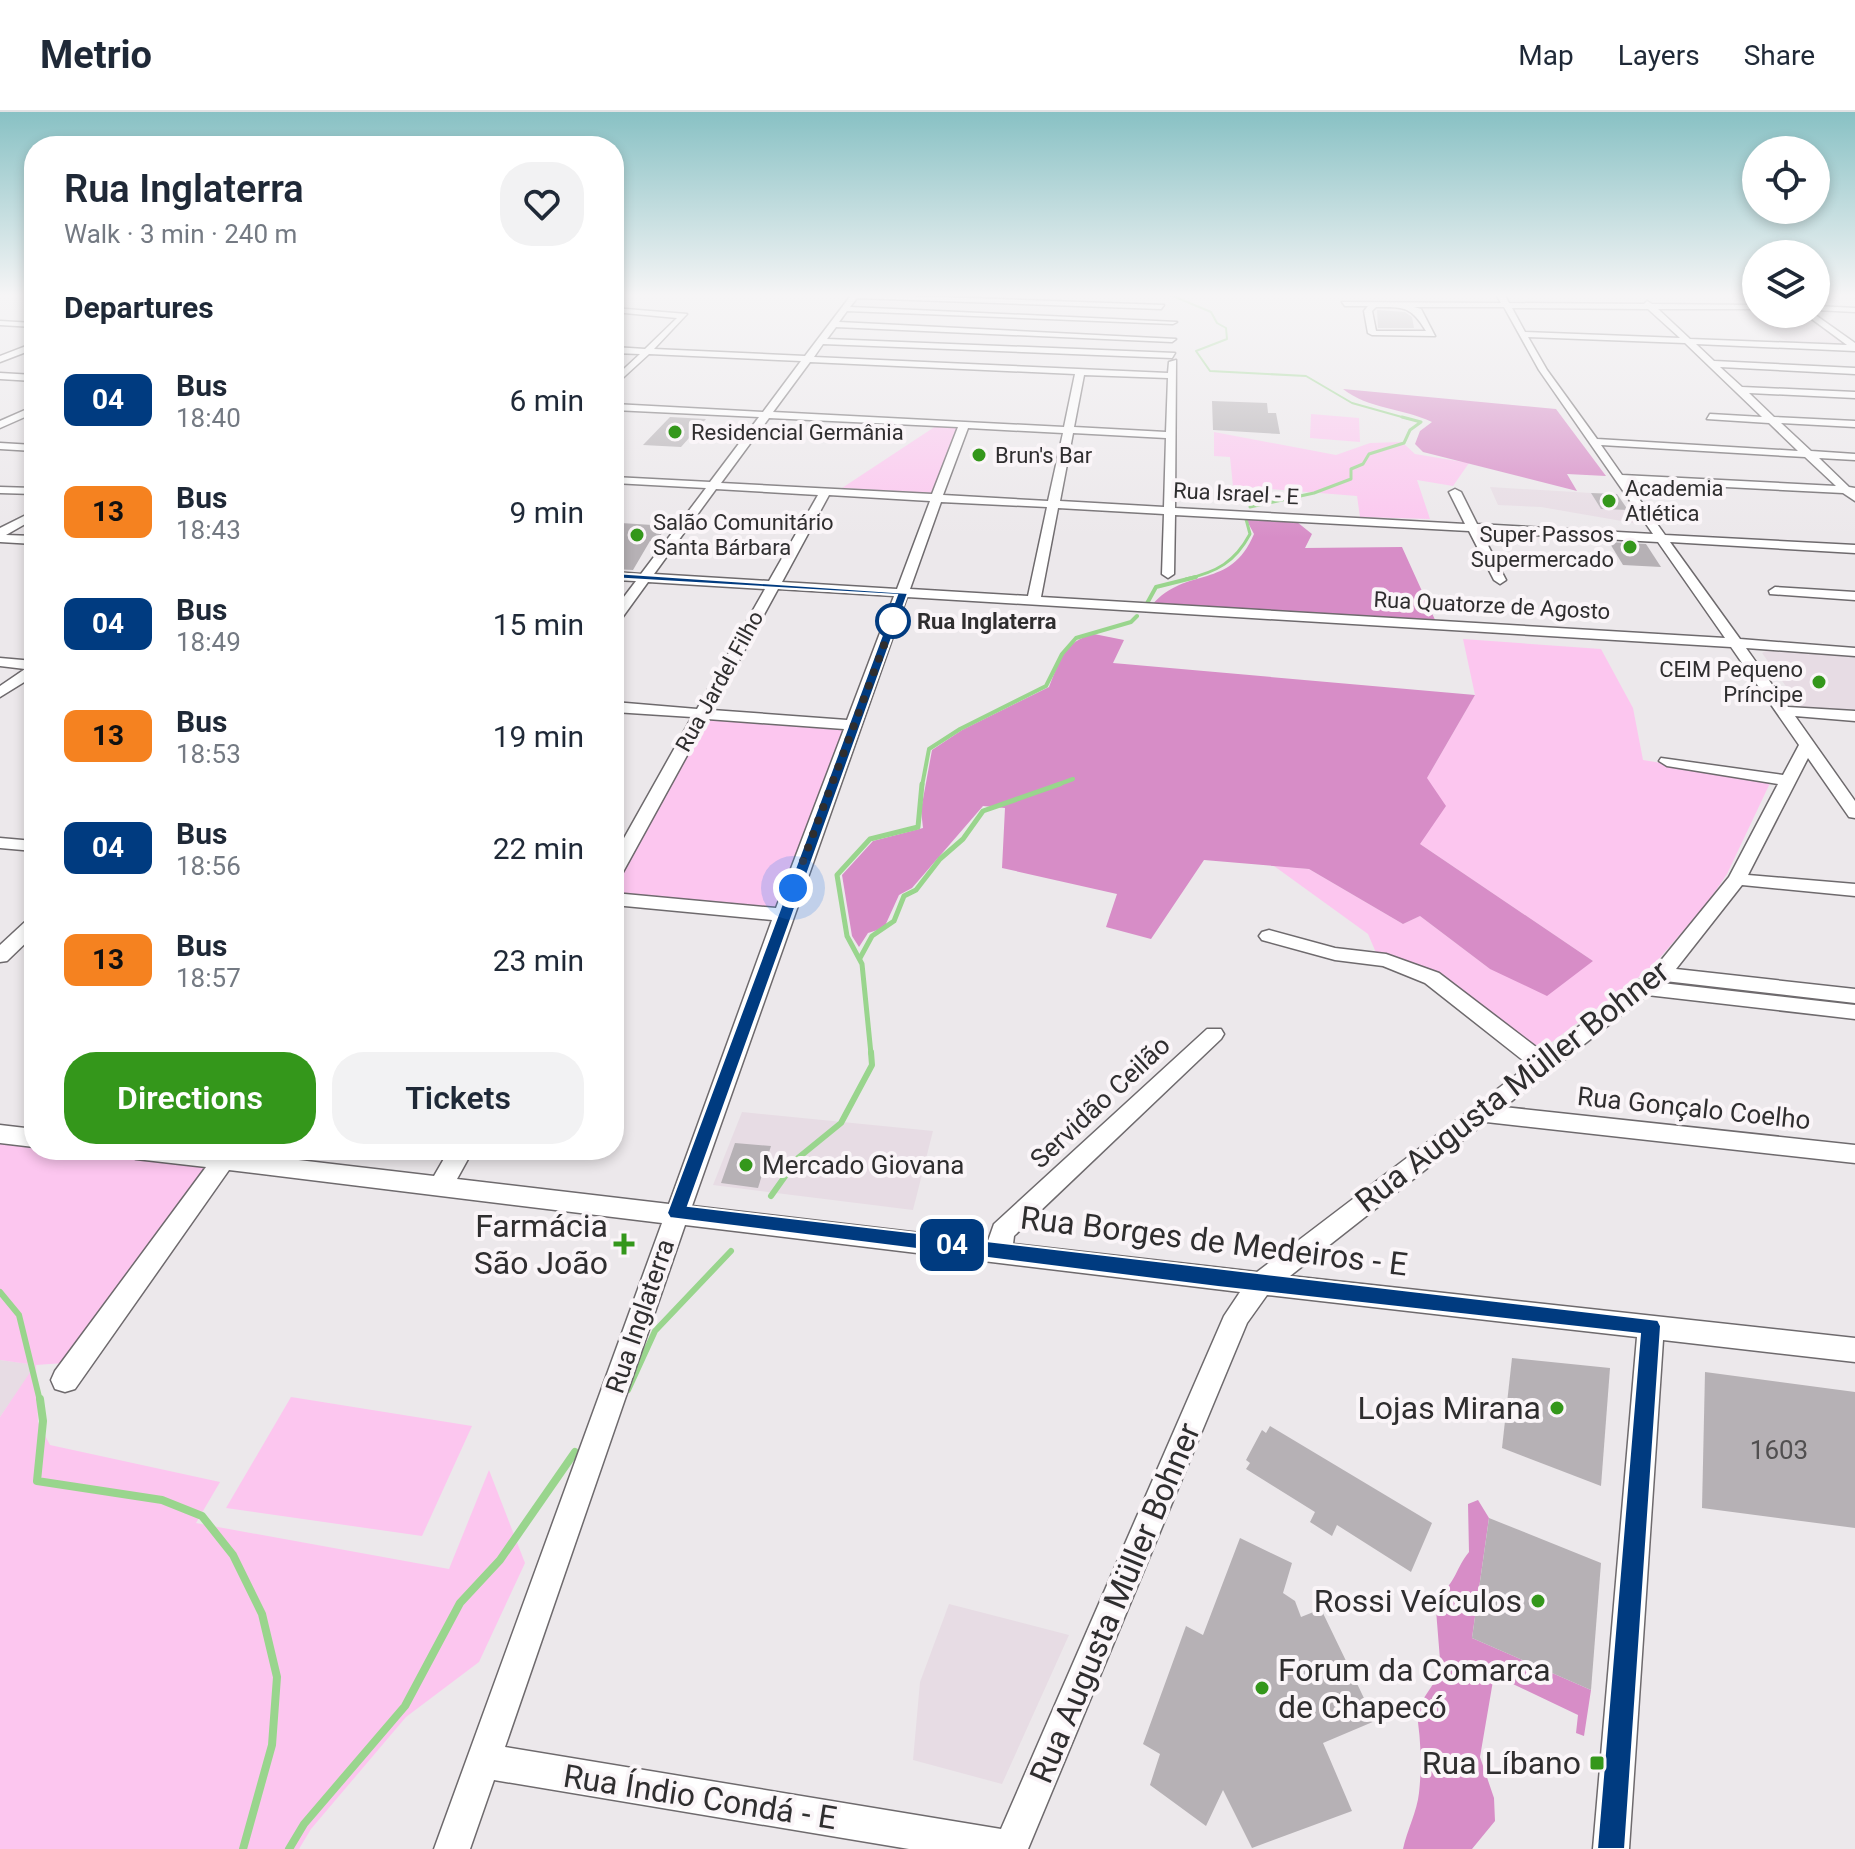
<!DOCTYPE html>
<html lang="en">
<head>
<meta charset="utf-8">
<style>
  :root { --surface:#fff; --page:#f2f2f3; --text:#1f2937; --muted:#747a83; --line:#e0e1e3; --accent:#34971b }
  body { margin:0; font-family:Roboto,sans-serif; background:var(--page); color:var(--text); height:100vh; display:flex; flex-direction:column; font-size:30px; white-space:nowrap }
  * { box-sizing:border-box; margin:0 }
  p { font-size:26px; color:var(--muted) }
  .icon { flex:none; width:44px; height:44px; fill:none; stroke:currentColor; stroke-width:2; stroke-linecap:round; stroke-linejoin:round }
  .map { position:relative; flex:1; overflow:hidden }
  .panel { position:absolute; left:24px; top:24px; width:600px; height:1024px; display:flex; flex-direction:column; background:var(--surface); border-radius:32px; box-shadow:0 4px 12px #0003 }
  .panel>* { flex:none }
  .badge { padding:0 16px; border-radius:12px; font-size:28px; line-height:52px }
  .controls { position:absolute; left:1742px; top:24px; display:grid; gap:16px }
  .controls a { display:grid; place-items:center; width:88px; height:88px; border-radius:50%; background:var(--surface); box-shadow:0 4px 12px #0003; font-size:40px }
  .you { position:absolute; width:40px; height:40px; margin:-20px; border:6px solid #fff; border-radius:50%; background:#1a73e8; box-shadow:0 0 0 12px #1a73e833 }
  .map>.badge { position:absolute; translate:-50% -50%; box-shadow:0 0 0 4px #fff }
  h2 { padding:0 40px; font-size:30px; line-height:72px }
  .round { display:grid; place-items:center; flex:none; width:84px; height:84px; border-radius:32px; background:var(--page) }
  .overview { display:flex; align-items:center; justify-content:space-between; height:136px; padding:0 40px }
  h1 { font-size:38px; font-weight:600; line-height:60px }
  .button { display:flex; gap:16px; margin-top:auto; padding:16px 40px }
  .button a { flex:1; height:92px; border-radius:32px; background:var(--accent); color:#fff; font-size:32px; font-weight:600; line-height:92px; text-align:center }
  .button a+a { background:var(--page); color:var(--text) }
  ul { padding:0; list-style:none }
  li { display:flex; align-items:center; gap:24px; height:112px; padding:0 40px }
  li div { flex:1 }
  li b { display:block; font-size:30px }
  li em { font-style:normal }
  li .badge { min-width:88px; font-weight:700; text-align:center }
  header { display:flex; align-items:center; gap:48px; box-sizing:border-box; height:112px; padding:0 40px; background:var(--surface); border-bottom:2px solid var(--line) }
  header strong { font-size:38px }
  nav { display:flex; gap:44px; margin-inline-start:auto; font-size:28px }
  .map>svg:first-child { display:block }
  .built { fill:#e7dce4 }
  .green { fill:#fcc6ef }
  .forest { fill:#d78dc7 }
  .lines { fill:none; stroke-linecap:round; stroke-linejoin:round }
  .stream-far5 { stroke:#99d58d; stroke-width:2 }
  .stream-far4 { stroke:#99d58d; stroke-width:3 }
  .stream-far3 { stroke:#99d58d; stroke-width:4 }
  .stream-far2 { stroke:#99d58d; stroke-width:5 }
  .stream-far1 { stroke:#99d58d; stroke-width:6 }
  .stream { stroke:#99d58d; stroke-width:8 }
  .building { fill:#b6b1b5 }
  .minor-casing { stroke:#6e6a6d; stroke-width:3 }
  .minor { fill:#fff; fill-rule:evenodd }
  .line { fill:#003b80; stroke:#fff; stroke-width:2 }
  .walk { stroke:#2f2e2f; stroke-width:8; stroke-dasharray:0 14.4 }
  .poi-dot { fill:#34971b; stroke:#faf5f8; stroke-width:3 }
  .stop-dot { fill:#fff; stroke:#003b80; stroke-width:4 }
  .labels { text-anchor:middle; stroke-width:8; stroke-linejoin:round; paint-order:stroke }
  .far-poi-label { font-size:22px; fill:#2f2e2f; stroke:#faf5f8; text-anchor:start }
  .far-street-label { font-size:22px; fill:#2f2e2f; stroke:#faf5f8 }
  .far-stop-label { font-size:22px; font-weight:bold; fill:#2f2e2f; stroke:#faf5f8; text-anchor:start }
  .street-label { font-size:26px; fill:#2f2e2f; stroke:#faf5f8 }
  .poi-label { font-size:26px; fill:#2f2e2f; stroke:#faf5f8; text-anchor:start }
  .near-number-label { font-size:26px; fill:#514f50 }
  .near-street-label { font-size:32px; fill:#2f2e2f; stroke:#faf5f8 }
  .near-poi-label { font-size:32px; fill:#2f2e2f; stroke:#faf5f8; text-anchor:end }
</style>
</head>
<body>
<header>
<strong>Metrio</strong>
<nav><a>Map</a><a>Layers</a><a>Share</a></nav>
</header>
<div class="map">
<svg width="1855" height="1737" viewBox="0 0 1855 1737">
  <rect width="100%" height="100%" fill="#ece8eb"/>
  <g class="built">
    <polygon points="1739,195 1756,196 1756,202 1805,202 1848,234 1788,231"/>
    <polygon points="1490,375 1591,381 1601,397 1628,398 1639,412 1541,395 1498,393"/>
    <polygon points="1768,538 1855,545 1855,598 1801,595 1762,541"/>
    <polygon points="742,1000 933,1019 913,1098 713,1073"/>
    <polygon points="0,1248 36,1253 0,1305"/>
    <polygon points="949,1492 1069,1523 1002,1672 913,1648 920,1570"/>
  </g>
  <g class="green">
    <polygon points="1311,302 1359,306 1360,330 1310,326"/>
    <polygon points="939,312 959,314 933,381 842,376"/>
    <polygon points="1214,320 1336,343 1370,331 1402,330 1415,342 1469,351 1453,374 1417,368 1430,407 1360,405 1357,384 1233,374 1230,345 1214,344"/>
    <polygon points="1463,527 1601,537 1633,596 1643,648 1771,669 1727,762 1708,790 1651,856 1541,938 1433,861 1377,843 1368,822 1274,754 1309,757 1403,812 1420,804 1490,857 1593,849 1420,732 1427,666 1475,583"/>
    <polygon points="705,605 846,615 777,797 614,782 614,773"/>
    <polygon points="0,1031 207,1055 64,1251 36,1253 38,1310 50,1333 220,1370 196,1411 449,1457 489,1358 525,1451 479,1550 406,1605 311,1717 299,1737 0,1737 0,1305 35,1253 0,1248"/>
    <polygon points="291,1285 472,1314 422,1424 226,1396"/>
  </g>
  <g class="forest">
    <path d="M1343,277L1556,297L1606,364L1567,362L1577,379L1423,340L1415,332L1420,319L1432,310C1403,296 1368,297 1343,277Z"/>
    <path d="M1246,407L1297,410L1312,422L1305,436L1402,435L1436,510L1152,493C1187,453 1230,479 1254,422Z"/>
    <path d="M1094,522L1124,528L1113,551L1475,583L1427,666L1446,694L1420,732L1593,849L1547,884L1490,857L1420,804L1403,812L1309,757L1204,748L1151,827L1106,815L1117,782L1002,756L1005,696L983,694L912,776L899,783L884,816L868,821L859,835L852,824L842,763L873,729L923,716L921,698L932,638L962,618L1049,575C1060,548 1064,529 1094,522Z"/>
    <path d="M1478,1388L1489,1406L1472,1526L1591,1578L1584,1624L1576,1621L1578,1603L1494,1563L1480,1645L1494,1686L1495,1709L1472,1737H1403C1407,1718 1417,1700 1419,1681C1422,1654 1421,1625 1416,1598L1441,1560L1436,1498L1439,1483C1455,1472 1457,1454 1469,1440L1468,1392Z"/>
  </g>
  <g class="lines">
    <polyline class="stream-far5" points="1168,182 1211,200 1217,211 1226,216 1227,227 1196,239 1210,259 1306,264 1352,291 1409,307"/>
    <g class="stream-far4">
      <polyline points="1250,395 1314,381 1351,367 1351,357 1363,352 1369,342 1404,331 1410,318 1421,310 1402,305"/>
      <path d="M1186,467C1217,460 1235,450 1250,422L1246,407L1242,406"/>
    </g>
    <g class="stream-far3">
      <polyline points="1145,495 1156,475 1196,465"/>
      <polyline points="922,674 929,637 960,617 1046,574 1062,542 1076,526 1131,510 1137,504"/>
      <polyline points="1054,674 1073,667"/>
    </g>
    <g class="stream-far2">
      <polyline points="860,846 872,824 894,809 904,784 916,778 940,747 963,727 983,699 1060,672"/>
      <polyline points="871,942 862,852 847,824 837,763 870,727 918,715 922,672"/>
    </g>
    <g class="stream-far1">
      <polyline points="771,1084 798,1046 841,1011 872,953 871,940"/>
      <polyline points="0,1180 19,1203 40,1289"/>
      <polyline points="628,1278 655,1219 731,1139"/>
    </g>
    <g class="stream">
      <polyline points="40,1287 43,1309 37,1369 162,1388 202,1404 233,1443 262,1502 277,1565 272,1633 243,1737"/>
      <polyline points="289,1737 304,1712 405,1594 460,1491 500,1448 575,1340"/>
    </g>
  </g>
  <g class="building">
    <polygon points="1377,198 1405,200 1412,205 1414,216 1378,216"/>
    <polygon points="1212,289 1267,291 1268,301 1276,301 1280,322 1213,318"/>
    <polygon points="670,305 706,307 681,335 643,333"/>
    <polygon points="1591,381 1617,382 1628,398 1601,397"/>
    <polygon points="621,411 668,414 655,430 650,429 633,458 614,457 614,419"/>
    <polygon points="1609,430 1646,432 1661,455 1623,453"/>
    <polygon points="735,1031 771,1034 758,1076 721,1071"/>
    <polygon points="1512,1246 1610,1256 1601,1374 1502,1336"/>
    <polygon points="1705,1260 1855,1280 1855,1416 1702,1396"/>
    <polygon points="1270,1314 1432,1411 1411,1460 1337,1413 1332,1424 1310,1410 1315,1400 1246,1357 1250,1351 1246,1348 1262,1318 1266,1321"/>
    <polygon points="1489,1406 1601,1451 1591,1578 1472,1526"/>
    <polygon points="1240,1426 1292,1451 1283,1481 1295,1489 1301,1505 1321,1497 1375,1609 1323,1631 1352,1699 1252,1736 1223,1678 1206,1714 1150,1673 1160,1642 1143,1632 1186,1514 1203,1523"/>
  </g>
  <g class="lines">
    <g class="minor-casing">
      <g id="minor">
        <path d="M852,182L1164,193L1161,197L857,186L850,195L1177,210L1173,212L847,199L839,210L1176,227L1172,230L836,215L827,227L1175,241L1172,246L823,232L814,245L1168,261L1169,250L1176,248L1175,396L1465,412L1449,380L1455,377L1461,380L1477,412L1653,422L1539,258L1504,195H1414L1421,197L1435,224L1372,223L1368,221L1364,199L1368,194H1345L1342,190L1501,191L1496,182H1504L1509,191L1644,192L1647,189L1652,192L1756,193V197H1658L1690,227L1847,233L1805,202H1814L1855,231V239L1696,232L1714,249L1855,256V262L1720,255L1742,275L1855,280V286L1749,281L1774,305L1855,309V315L1781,311L1811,339L1855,342V348L1819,346L1849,375L1855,376V389L1843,381L1627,370L1665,423L1855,433V441L1670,430L1740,527L1855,536V544L1746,536L1788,595L1855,599V609L1795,604L1855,689V706L1849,705L1808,646L1748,763L1855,772V784L1742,773L1676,857L1855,877V891L1665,869L1662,871L1855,893V907L1647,883L1504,995L1855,1033V1051L1486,1010L1290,1164L1855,1226V1250L1663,1228L1629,1737H1593L1637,1225L1267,1183L1247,1211L1028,1737H909L494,1668L470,1737H434L662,1111L229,1058L75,1277L65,1280L55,1277L51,1268L55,1259L206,1055L136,1047L128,1044L124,1038H239L240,1041L434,1064L449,1038H473L457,1067L669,1092L772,808L614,793V781L776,796L844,617L707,607L623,760L614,765V744L692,605L614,600V590L697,597L765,477L648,470L619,510L614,511V498L636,469L614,468V460L641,462L706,376L614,371V365L710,370L759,305L614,298V292L763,300L801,249L649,242L614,274V266L640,242L614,241V235L645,237L677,206L614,200V196L687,202L654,237L805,244ZM1376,195C1404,195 1411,194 1426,219H1376L1372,199ZM1512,196L1648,197L1680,226L1525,220ZM1528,225L1685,231L1762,305L1710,302L1707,307L1769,311L1798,339L1597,327L1547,258ZM810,250L1075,262L1064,315L773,300ZM1084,263L1168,266L1166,320L1074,315ZM769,306L958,315L932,382L721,371ZM968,316L1063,321L1048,389L943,383ZM1073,321L1166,326L1164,395L1060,389ZM1601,333L1805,345L1836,374L1622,363ZM716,377L818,383L769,469L654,462ZM829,383L930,389L897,477L782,470ZM941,390L1047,395L1028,484L910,477ZM1058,396L1164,402L1162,462L1168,466L1174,462L1175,403L1469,419L1494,468L1500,472L1506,468L1481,420L1658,430L1725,526L1041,485ZM778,477L894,484L847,608L712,598ZM907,485L1731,535L1799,633L1783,663L1661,646L1659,649L1667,654L1778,672L1729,765L1654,857L1544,941L1439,861L1386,842L1335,836L1269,818L1262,820L1259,824L1262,828L1335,848L1383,854L1425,871L1529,953L1257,1160L1013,1132L1014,1124L1221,927L1224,922L1221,917H1207L994,1112L988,1129L692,1094ZM685,1113L1240,1180L1224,1204L1001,1717L505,1635Z"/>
        <polygon points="1816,194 1855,196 1855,200 1816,198"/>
        <polygon points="0,209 34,211 34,215 0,213"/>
        <polygon points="34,231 34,237 0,250 0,244"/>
        <polygon points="0,261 34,263 34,269 0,267"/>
        <polygon points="34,294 34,301 0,316 0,309"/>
        <polygon points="0,331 34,333 34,339 0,337"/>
        <polygon points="0,375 34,376 34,382 0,381"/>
        <polygon points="34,399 34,407 6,423 34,424 34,432 0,430 0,416"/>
        <polygon points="1775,475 1855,480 1855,488 1770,482 1769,479"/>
        <polygon points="0,546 34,549 34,564 0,585 0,574 25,557 0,554"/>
        <polygon points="0,726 34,729 34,739 0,736"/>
        <polygon points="34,806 34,823 7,849 0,850 0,833 27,808"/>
        <polygon points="0,1013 34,1017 34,1035 0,1031"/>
      </g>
    </g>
    <use href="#minor" class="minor"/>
  </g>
  <linearGradient id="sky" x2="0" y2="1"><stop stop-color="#88c1c4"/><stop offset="0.43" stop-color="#f6f5f6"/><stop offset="1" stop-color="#f6f5f6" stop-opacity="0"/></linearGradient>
  <rect width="1855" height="426" fill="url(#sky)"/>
  <polygon class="line" points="614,461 908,481 688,1094 1658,1208 1661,1214 1625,1737 1597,1737 1640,1222 1218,1175 670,1106 667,1101 897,483 611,466"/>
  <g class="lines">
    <polyline class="walk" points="793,776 893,509"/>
  </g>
  <g class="poi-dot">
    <circle cx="675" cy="320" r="8"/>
    <circle cx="979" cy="343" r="8"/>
    <circle cx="1609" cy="389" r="8"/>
    <circle cx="637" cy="423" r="8"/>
    <circle cx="1630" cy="435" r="8"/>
    <circle cx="1819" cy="570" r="8"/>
    <circle cx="746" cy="1053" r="8"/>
    <path d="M620 1120h8v8h8v8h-8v8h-8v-8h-8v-8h8z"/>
    <circle cx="1557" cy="1296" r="8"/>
    <circle cx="1538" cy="1489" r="8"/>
    <circle cx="1262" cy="1576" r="8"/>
    <rect x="1589" y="1643" width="16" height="16" rx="4"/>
  </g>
  <circle class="stop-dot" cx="893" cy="509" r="16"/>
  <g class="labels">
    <g class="far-poi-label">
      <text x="691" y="328">Residencial Germânia</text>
      <text x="995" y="351">Brun's Bar</text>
      <text x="1625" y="384">Academia<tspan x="1625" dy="25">Atlética</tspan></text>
      <text x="653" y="418">Salão Comunitário<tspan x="653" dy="25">Santa Bárbara</tspan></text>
      <text x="1614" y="430" text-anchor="end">Super Passos<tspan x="1614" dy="25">Supermercado</tspan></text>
      <text x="1803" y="565" text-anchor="end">CEIM Pequeno<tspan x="1803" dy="25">Príncipe</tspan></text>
    </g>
    <g class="far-street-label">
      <text transform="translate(1236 381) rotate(3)" y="8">Rua Israel - E</text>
      <text transform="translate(1492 493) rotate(3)" y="8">Rua Quatorze de Agosto</text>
      <text transform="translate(719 569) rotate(-61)" y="8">Rua Jardel Filho</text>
    </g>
    <g class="far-stop-label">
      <text x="917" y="517">Rua Inglaterra</text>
    </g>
    <g class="street-label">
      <text transform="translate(1100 990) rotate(-43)" y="9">Servidão Ceilão</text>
      <text transform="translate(1694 996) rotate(6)" y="9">Rua Gonçalo Coelho</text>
      <text transform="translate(640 1204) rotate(-71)" y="9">Rua Inglaterra</text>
    </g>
    <g class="poi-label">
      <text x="762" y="1062">Mercado Giovana</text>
    </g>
    <g class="near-number-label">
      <text x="1779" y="1347">1603</text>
    </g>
    <g class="near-street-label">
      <text transform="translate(1512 974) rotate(-38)" y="11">Rua Augusta Müller Bohner</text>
      <text transform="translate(1214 1129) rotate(7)" y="11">Rua Borges de Medeiros - E</text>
      <text transform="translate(1115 1491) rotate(-67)" y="11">Rua Augusta Müller Bohner</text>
      <text transform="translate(700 1685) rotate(9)" y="11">Rua Índio Condá - E</text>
    </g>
    <g class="near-poi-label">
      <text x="608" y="1125">Farmácia<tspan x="608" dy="37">São João</tspan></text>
      <text x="1541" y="1307">Lojas Mirana</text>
      <text x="1522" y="1500">Rossi Veículos</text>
      <text x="1278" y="1569" text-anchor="start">Forum da Comarca<tspan x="1278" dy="37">de Chapecó</tspan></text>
      <text x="1581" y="1662">Rua Líbano</text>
    </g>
  </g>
</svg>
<div class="controls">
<a><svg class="icon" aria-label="locate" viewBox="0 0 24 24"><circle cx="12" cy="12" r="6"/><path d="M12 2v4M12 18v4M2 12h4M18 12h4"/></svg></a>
<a><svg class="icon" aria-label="layers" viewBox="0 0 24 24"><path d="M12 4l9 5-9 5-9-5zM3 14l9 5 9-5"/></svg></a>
</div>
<div class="you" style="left:793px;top:776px"></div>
<b class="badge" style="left:952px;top:1133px;background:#003b80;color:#fff">04</b>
<section class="panel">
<div class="overview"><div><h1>Rua Inglaterra</h1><p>Walk · 3 min · 240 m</p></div><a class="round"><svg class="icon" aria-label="heart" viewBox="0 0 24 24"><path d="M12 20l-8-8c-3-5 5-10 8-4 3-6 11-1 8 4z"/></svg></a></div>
<h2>Departures</h2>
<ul>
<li><span class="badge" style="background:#003b80;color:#fff">04</span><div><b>Bus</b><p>18:40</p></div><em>6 min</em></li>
<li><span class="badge" style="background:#f58220;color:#111">13</span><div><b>Bus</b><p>18:43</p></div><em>9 min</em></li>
<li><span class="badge" style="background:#003b80;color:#fff">04</span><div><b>Bus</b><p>18:49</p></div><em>15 min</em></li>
<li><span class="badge" style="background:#f58220;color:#111">13</span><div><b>Bus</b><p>18:53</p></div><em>19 min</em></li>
<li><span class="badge" style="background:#003b80;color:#fff">04</span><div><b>Bus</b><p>18:56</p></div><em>22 min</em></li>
<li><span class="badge" style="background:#f58220;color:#111">13</span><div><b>Bus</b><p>18:57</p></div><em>23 min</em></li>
</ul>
<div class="button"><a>Directions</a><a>Tickets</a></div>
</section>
</div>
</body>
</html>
